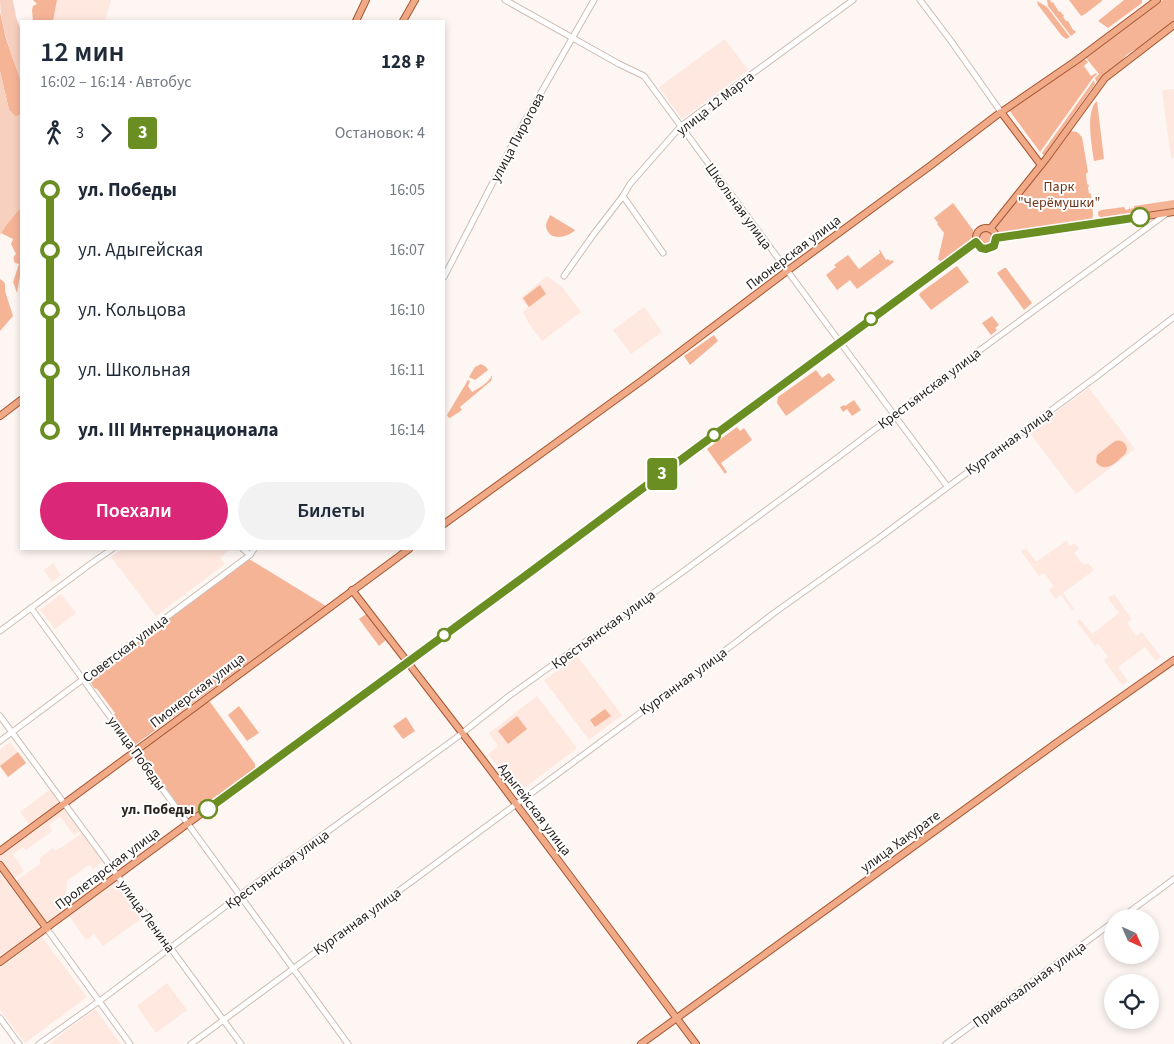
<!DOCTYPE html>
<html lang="ru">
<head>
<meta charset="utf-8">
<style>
  :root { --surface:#fff; --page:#f2f2f3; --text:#1f2937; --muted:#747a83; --accent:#db2777 }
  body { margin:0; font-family:"Source Sans 3",sans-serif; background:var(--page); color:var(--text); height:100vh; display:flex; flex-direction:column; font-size:19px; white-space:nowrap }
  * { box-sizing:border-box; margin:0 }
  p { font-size:16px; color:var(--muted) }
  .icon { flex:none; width:28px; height:28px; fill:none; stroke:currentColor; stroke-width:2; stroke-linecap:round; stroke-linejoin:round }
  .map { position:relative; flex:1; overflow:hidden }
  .side { position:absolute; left:20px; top:20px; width:425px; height:530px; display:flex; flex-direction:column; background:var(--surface); border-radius:0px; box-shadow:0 2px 8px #0003 }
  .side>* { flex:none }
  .badge { padding:0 10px; border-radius:4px; font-size:18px; line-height:32px }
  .needle { width:32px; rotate:135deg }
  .buttons { position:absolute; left:1104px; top:909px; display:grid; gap:10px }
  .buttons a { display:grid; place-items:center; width:55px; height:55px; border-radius:50%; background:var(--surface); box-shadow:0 2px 8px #0003; font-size:25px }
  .map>.badge { position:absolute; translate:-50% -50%; box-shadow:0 0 0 2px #fff }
  .legs { display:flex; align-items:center; gap:8px; height:55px; padding:0 20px; font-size:16px }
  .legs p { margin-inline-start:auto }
  .head { display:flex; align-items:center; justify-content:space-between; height:85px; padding:0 20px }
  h1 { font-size:28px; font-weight:600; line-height:38px }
  .cta { display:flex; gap:10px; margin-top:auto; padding:10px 20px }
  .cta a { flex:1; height:58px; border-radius:30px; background:var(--accent); color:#fff; font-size:20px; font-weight:600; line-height:58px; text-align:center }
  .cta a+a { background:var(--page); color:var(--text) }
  ul { padding:0 20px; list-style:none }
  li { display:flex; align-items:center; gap:18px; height:60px; font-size:19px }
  li i { display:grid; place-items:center; width:8px; height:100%; margin:0 6px; background:currentColor }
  li i::after { content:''; width:12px; height:12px; margin:-6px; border:4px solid; border-radius:50%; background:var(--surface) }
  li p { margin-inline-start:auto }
  li:first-child i { background:linear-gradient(#0000 50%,currentColor 0) }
  li:last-child i { background:linear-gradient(currentColor 50%,#0000 0) }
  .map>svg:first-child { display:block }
  .built { fill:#fee8df }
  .green { fill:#f6b497 }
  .water { fill:#f8d0bf }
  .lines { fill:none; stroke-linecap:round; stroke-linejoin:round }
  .minor-casing { stroke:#cdbbb3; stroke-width:7 }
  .major-casing { stroke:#a65731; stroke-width:8 }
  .minor { stroke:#fff; stroke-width:5 }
  .major { stroke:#f1aa88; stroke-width:6 }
  .line-1-casing { stroke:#fff; stroke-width:11 }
  .line-1 { stroke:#6b8e23; stroke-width:8 }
  .stop-1-dot { fill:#fff; stroke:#6b8e23; stroke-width:2.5 }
  .labels { text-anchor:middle; stroke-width:4; stroke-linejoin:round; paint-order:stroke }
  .street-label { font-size:14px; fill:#2a2421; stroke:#fff }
  .park-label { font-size:14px; fill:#703518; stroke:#fff }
  .stop-label { font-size:14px; font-weight:bold; fill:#2a2421; stroke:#fff; text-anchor:end }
</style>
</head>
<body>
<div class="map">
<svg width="1174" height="1044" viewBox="0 0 1174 1044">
  <rect width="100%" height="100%" fill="#fef6f3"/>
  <g class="built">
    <polygon points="57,0 111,0 105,21 53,21"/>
    <polygon points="725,39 748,70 682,119 659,87"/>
    <polygon points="1174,89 1174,158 1171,159 1162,90"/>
    <polygon points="547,276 562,287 581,312 542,341 529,324 523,312 528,307 521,298"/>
    <polygon points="644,307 662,332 631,354 613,330"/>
    <polygon points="1089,388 1135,449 1076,494 1029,432"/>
    <polygon points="1066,541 1070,546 1075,543 1079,549 1074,553 1084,565 1088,563 1094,570 1063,593 1074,609 1072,610 1061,595 1055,599 1049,590 1054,586 1044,573 1039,576 1021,551 1026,548 1036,562"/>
    <polygon points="122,549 227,549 229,550 220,558 225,564 156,616 111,557"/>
    <polygon points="53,563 61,575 52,582 44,570"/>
    <polygon points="61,594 76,613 55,629 40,610"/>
    <polygon points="1114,594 1132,619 1127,623 1136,636 1142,632 1161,657 1156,661 1145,647 1118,667 1128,681 1122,685 1104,660 1108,657 1098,643 1095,646 1077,622 1080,619 1092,634 1119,613 1108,598"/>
    <polygon points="577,656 622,715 589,740 544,680"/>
    <polygon points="537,696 577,748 518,793 488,754 498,746 489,733"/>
    <polygon points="10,742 26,763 8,777 0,767 0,750"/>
    <polygon points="51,789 59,801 58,804 30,825 20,812"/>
    <polygon points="62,810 66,810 81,830 74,835 61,818 59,817 49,825 52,831 26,850 23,847 13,854 24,871 13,879 0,861 0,855"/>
    <polygon points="83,832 103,861 93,869 90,865 87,866 67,881 66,893 71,898 100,876 104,881 50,922 46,921 16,881 40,864 40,858 53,848 55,851 59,848 61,848"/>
    <polygon points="0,874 38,923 39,926 39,929 0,956"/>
    <polygon points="117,881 144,917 103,946 94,934 86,940 69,916 112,883"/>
    <polygon points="42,937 87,997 25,1043 0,1010 0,968"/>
    <polygon points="167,983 187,1010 156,1033 137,1006"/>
    <polygon points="95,1009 121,1044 49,1044"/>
  </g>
  <g class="green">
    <polygon points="33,0 57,0 53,21 33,21 32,10 33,6 37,4"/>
    <polygon points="1047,0 1050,0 1052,3 1053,2 1059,12 1060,11 1064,16 1063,17 1066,21 1068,21 1073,30 1074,30 1076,32 1071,36 1048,6"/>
    <polygon points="1069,0 1102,0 1102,1 1085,14 1081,16"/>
    <polygon points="1124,0 1142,0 1142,3 1108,28 1098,21"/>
    <path d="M1163,0H1174V21L1138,49C1133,49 1124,56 1122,61L1103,75L1097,82L1096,81L1095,78L1099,74L1086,58Z"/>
    <polygon points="1037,1 1047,7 1070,37 1066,39 1062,36 1038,5"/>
    <polygon points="0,12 6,39 21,81 21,114 18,116 15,116 9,110 0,71"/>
    <polygon points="1085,59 1088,62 1084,66 1091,76 1096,73 1097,74 1093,78 1040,152 1009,110 1038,89"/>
    <polygon points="1094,80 1095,84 1044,156 1042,153"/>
    <path d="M1097,101L1104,159L1094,161C1092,147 1085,110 1097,101Z"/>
    <path d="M1071,131L1077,132L1082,137L1088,172L1086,174L1087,184L1089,185L1088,188L1089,193L1091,194L1093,215L1092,220L1086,223C1081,220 1071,221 1066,225L1003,234L999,233L996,228L997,225L1053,154L1064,140L1068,132Z"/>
    <polygon points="1174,200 1174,208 1102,219 1098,215 1098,212 1101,210 1124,207 1126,210 1129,209 1129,206 1130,209 1134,208 1134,206"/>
    <polygon points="953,203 973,230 973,236 969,241 941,262 938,259 944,233 937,224 938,223 934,218"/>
    <path d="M21,207V271L17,293L13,282L19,264L15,263C13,259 13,257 16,254L11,244L13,239L1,233L6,225Z"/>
    <path d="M550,215L575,230C568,238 548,242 546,226C546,222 549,218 550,215Z"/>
    <circle cx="986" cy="238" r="8"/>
    <polygon points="879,250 880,250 886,260 888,259 890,261 892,260 894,262 857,289 850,280 837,290 826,275 836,267 834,265 848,255 859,269 880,253"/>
    <polygon points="957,266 969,282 931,310 919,295 920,293"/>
    <polygon points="1004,268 1006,268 1032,303 1024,310 997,273"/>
    <polygon points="0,279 4,282 5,284 5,291 13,316 0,331"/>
    <polygon points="540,285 546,294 529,307 523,298"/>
    <polygon points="992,316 999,325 995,328 997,330 991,335 982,323"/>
    <polygon points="714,335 718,341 690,365 684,356"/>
    <polygon points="481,364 486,367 488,370 475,380 469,377 475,367"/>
    <polygon points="816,370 822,378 829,373 835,380 786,416 777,403 778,397"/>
    <path d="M492,375V377L491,381L460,407L462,410L450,418L448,417L447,415L468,380L470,381L468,386L472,392C479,388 489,383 492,375Z"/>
    <polygon points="854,400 861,410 852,416 847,409 843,412 840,407 844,405 845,406"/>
    <polygon points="737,427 740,431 744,428 752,440 721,463 727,472 725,474 707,449"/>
    <path d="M1115,441C1121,439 1125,442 1127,448L1126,453C1118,461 1105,475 1096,462L1097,455Z"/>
    <polygon points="249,559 326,606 135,745 114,715 115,713 97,689 94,688 91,683 91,678"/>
    <polygon points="366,614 386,640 379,646 359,619"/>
    <polygon points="206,702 210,702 255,764 255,769 191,816 186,816 141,753 143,749"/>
    <polygon points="239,706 259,733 247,741 228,715"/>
    <polygon points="605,709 611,716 595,727 590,720"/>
    <polygon points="517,716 527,729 508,744 498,731"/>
    <polygon points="406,717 415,731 403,739 393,726"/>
    <polygon points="18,752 26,763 8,777 0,766"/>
  </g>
  <g class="water">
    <path d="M0,0H13L16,17L21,30V81C12,55 0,28 0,0Z"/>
    <polygon points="0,71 9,110 15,116 18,116 21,114 21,207 6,225 0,235"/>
  </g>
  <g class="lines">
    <g class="minor-casing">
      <g id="minor">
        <path d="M505,0L619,64L644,76C745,213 845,350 947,486"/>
        <polyline points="920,0 951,41 1001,112"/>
        <polyline points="623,196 663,253"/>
        <polyline points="564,276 593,235 623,196 630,184 681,126 853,0"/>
        <polyline points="444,277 523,124 594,0"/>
        <polyline points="243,549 250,555"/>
        <polyline points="31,608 348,1044"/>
        <polyline points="0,631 89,565 112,549"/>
        <polyline points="0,716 241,1044"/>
        <polyline points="0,741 230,570 250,555 254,549"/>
        <polyline points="1121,918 1174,879"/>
        <polyline points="47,929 130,1044"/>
        <polyline points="0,1018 19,1044"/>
        <polyline points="39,1044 105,997 247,890 456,738 509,696 677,576 837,458 965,361 1166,214"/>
        <polyline points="191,1044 731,646 774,613 875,541 1096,377 1174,317"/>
        <polyline points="946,1044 1112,923"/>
      </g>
    </g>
    <g class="major-casing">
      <g id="major">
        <polyline points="356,21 366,0"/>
        <polyline points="403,21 415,0"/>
        <polyline points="1001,112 1041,165"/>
        <circle cx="986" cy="238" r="10"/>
        <polyline points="990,229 1046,159 1105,78 1174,25"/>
        <polyline points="997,238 1174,212"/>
        <polyline points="0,416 21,400"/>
        <polyline points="444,524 644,379 787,271 930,166 997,115 1077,60 1157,0"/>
        <polyline points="352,590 483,760 696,1044"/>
        <polyline points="0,851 409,549"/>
        <polyline points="0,865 47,929"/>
        <polyline points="0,962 373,687 525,576 690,453 976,242"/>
        <polyline points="641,1044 1059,741 1174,660"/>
      </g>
    </g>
    <use href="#minor" class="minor"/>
    <use href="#major" class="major"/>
  </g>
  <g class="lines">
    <g class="line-1-casing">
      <polyline id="line-1" points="208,809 525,576 690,453 976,242 981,248 986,249 994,246 996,238 1140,217"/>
    </g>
    <use href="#line-1" class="line-1"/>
  </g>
  <g class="stop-1-dot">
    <circle cx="1140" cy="217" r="9"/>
    <circle cx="871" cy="319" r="6"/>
    <circle cx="714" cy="435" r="6"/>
    <circle cx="444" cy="635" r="6"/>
    <circle cx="208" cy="809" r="9"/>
  </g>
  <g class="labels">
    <g class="street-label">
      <text transform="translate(715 103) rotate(-38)" y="5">улица 12 Марта</text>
      <text transform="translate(517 137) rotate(-62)" y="5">улица Пирогова</text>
      <text transform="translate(739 206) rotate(54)" y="5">Школьная улица</text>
      <text transform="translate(793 252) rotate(-37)" y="5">Пионерская улица</text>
      <text transform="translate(929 388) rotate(-37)" y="5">Крестьянская улица</text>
      <text transform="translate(1009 441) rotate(-36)" y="5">Курганная улица</text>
      <text transform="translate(603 629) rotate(-36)" y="5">Крестьянская улица</text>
      <text transform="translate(125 648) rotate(-37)" y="5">Советская улица</text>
      <text transform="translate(683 681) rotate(-36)" y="5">Курганная улица</text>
      <text transform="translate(197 690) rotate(-37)" y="5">Пионерская улица</text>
      <text transform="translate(137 753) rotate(54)" y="5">улица Победы</text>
      <text transform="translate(535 809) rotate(53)" y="5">Адыгейская улица</text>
      <text transform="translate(900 841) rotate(-36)" y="5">улица Хакурате</text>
      <text transform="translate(107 868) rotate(-37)" y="5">Пролетарская улица</text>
      <text transform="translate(277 869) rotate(-36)" y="5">Крестьянская улица</text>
      <text transform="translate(147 916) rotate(54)" y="5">улица Ленина</text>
      <text transform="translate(357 921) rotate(-36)" y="5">Курганная улица</text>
      <text transform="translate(1029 984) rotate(-36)" y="5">Привокзальная улица</text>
    </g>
    <g class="park-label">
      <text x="1059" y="191">Парк<tspan x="1059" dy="16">"Черёмушки"</tspan></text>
    </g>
    <g class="stop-label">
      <text x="194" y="814">ул. Победы</text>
    </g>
  </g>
</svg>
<div class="buttons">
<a><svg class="needle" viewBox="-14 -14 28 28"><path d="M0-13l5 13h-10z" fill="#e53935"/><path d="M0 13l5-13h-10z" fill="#747a83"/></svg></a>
<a><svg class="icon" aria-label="locate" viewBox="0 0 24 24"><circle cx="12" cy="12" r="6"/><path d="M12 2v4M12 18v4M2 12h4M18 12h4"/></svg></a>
</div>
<b class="badge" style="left:662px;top:474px;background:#6b8e23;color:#fff">3</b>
<section class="side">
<div class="head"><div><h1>12 мин</h1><p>16:02 – 16:14 · Автобус</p></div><b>128 ₽</b></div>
<div class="legs"><svg class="icon" aria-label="walk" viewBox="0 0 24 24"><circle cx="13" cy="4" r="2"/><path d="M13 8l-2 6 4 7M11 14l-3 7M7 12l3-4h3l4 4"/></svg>3<svg class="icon" aria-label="forward" viewBox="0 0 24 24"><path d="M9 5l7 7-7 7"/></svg><b class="badge" style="background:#6b8e23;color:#fff">3</b><p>Остановок: 4</p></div>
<ul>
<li><i style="color:#6b8e23"></i><b>ул. Победы</b><p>16:05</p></li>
<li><i style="color:#6b8e23"></i><span>ул. Адыгейская</span><p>16:07</p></li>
<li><i style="color:#6b8e23"></i><span>ул. Кольцова</span><p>16:10</p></li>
<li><i style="color:#6b8e23"></i><span>ул. Школьная</span><p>16:11</p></li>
<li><i style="color:#6b8e23"></i><b>ул. III Интернационала</b><p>16:14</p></li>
</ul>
<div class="cta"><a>Поехали</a><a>Билеты</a></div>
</section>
</div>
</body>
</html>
